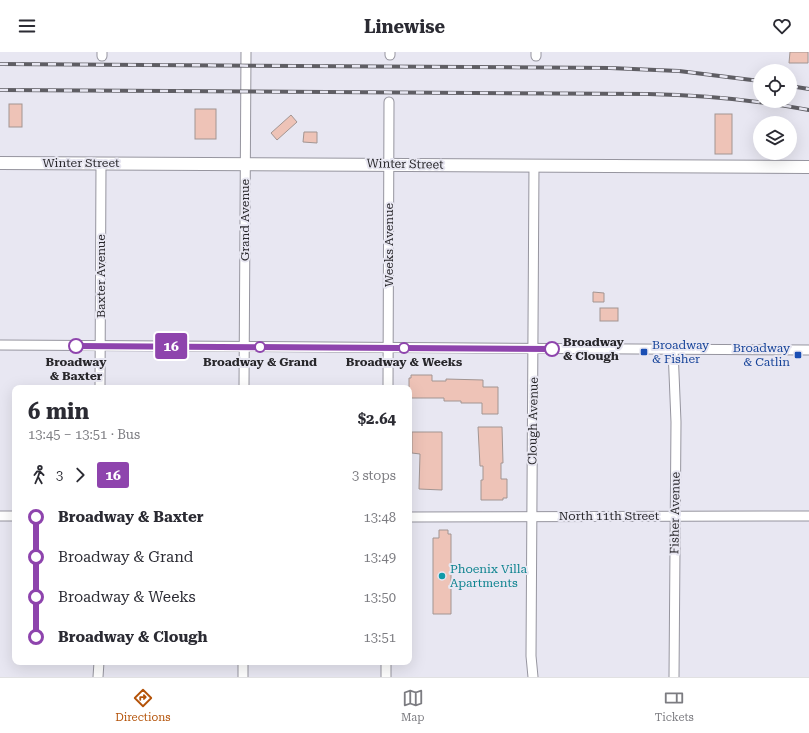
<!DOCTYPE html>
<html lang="en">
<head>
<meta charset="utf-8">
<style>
  :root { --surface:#fff; --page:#f2f2f3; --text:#2b2b33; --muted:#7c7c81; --line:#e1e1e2; --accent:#b45309 }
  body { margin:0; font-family:"Roboto Serif",serif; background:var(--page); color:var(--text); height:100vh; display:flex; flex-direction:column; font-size:15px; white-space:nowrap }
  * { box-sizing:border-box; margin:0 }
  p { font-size:13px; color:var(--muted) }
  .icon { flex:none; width:22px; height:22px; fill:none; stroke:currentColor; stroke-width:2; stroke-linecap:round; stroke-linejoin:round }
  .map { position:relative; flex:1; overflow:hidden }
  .side { position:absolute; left:12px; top:333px; width:400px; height:280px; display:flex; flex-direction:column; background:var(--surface); border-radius:8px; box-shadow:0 4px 16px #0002 }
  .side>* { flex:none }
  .badge { padding:0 8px; border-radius:3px; font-size:14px; line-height:26px }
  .tools { position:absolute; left:753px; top:12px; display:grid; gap:8px }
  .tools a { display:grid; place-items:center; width:44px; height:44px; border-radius:50%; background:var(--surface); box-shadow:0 4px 16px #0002; font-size:20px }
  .map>.badge { position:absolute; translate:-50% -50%; box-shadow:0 0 0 2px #fff }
  .legs { display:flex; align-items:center; gap:6px; height:44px; padding:0 16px; font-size:13px }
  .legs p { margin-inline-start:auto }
  .summary { display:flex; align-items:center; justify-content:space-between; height:68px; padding:0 16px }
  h1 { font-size:22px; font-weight:700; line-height:30px }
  ul { padding:0 16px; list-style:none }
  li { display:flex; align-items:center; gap:14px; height:40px; font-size:15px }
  li i { display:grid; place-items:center; width:6px; height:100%; margin:0 5px; background:currentColor }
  li i::after { content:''; width:10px; height:10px; margin:-5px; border:3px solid; border-radius:50%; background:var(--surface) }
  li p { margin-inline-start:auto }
  li:first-child i { background:linear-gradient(#0000 50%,currentColor 0) }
  li:last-child i { background:linear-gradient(currentColor 50%,#0000 0) }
  header { display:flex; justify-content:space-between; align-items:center; height:52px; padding:0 16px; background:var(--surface); font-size:18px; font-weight:700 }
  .tabs { display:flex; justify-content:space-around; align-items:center; height:56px; border-top:1px solid var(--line); background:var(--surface); font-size:11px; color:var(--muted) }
  .tabs a { display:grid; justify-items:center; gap:2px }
  .tabs .current { color:var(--accent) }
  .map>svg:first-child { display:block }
  .building { fill:#eec3b7; stroke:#a29592 }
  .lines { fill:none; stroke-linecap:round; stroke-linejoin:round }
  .street-casing { stroke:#96959f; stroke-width:11 }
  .secondary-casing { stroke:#96959f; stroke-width:14 }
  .street { stroke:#fff; stroke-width:9 }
  .secondary { stroke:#fff; stroke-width:12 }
  .rail-casing { stroke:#5f5e64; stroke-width:4 }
  .rail { stroke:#e8e7f2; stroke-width:2.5; stroke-dasharray:8; stroke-linecap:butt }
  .line-1-casing { stroke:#fff; stroke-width:9 }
  .line-1 { stroke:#8e44ad; stroke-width:6 }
  .stop-1-dot { fill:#fff; stroke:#8e44ad; stroke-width:2 }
  .transit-dot { fill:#1a4fb4; stroke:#e8e7f2; stroke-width:1.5 }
  .culture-dot { fill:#0f9aa8; stroke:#e8e7f2; stroke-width:1.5 }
  .labels { text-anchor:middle; stroke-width:4; stroke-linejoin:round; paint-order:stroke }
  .street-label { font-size:12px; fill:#28272b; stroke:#e8e7f2 }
  .stop-label { font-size:12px; font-weight:bold; fill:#28272b; stroke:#e8e7f2 }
  .transit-label { font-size:12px; fill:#164399; stroke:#e8e7f2; text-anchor:start }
  .culture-label { font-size:12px; fill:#0d838f; stroke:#e8e7f2; text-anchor:start }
</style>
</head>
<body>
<header><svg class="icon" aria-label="menu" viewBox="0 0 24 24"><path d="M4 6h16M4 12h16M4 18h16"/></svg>Linewise<svg class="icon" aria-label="heart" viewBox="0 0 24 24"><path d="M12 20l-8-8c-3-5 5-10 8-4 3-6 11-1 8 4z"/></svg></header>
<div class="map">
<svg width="809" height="625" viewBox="0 0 809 625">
  <rect width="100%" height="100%" fill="#e8e7f2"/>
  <g class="building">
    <polygon points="790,0 808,0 808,11 789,11"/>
    <rect x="9" y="52" width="13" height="23"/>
    <rect x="195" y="57" width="21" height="30"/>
    <rect x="715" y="62" width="17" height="40"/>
    <polygon points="291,63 297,70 277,88 271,81"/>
    <polygon points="304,80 317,80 317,91 303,90"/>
    <polygon points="593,240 604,241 604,250 593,250"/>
    <rect x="600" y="256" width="18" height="13"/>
    <polygon points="411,323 432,323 432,329 446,329 446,327 483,328 483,335 498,335 498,362 482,362 482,351 461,351 461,349 444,349 444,346 409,346 409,326 411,326"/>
    <polygon points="478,375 502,375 503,411 501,411 501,427 507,427 507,446 503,446 503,448 481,448 481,428 483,428 483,414 480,414"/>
    <polygon points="412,380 442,380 442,438 419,437 420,402 412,401"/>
    <polygon points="439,478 448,478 448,482 451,482 451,562 433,562 433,486 439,486"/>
  </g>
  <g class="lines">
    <g class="street-casing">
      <g id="street">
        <polyline points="102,0 102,4"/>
        <polyline points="536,0 536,4"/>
        <polyline points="390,3 390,0"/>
        <polyline points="0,293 809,298"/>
        <polyline points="673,297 676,370 674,625"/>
        <polyline points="100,336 101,111"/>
        <polyline points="244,336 246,0"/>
        <polyline points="388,336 389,50"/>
        <polyline points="0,464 15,464"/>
        <polyline points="409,465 809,464"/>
        <polyline points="98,625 99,610"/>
        <polyline points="243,625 243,610"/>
        <polyline points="386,625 386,610"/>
        <polyline points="533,625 531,604 534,113"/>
      </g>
    </g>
    <g class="secondary-casing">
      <polyline id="secondary" points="0,111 809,115"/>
    </g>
    <use href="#street" class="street"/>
    <use href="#secondary" class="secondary"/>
    <g class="rail-casing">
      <g id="rail">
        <polyline points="0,12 610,16 679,19 760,29"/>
        <polyline points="790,34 809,37"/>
        <path d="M0,38L648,42C702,43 756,48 809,58"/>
      </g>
    </g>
    <use href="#rail" class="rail"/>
  </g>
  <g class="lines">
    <g class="line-1-casing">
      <polyline id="line-1" points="76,294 552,297"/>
    </g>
    <use href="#line-1" class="line-1"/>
  </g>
  <g class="stop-1-dot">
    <circle cx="76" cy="294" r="7"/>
    <circle cx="260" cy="295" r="5"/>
    <circle cx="404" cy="296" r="5"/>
    <circle cx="552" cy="297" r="7"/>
  </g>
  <g class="transit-dot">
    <rect x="640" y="296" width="8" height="8" rx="2"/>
    <rect x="794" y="299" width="8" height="8" rx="2"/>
  </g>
  <circle class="culture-dot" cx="442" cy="524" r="4"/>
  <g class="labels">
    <g class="street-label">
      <text x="81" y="115">Winter Street</text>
      <text transform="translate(405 112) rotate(1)" y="4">Winter Street</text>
      <text transform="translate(245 168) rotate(-90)" y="4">Grand Avenue</text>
      <text transform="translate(389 193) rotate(-90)" y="4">Weeks Avenue</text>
      <text transform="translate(101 224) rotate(-90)" y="4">Baxter Avenue</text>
      <text transform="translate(533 369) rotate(-89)" y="4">Clough Avenue</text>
      <text transform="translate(675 461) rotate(-89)" y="4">Fisher Avenue</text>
      <text x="609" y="468">North 11th Street</text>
    </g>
    <g class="stop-label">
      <text x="563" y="294" text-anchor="start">Broadway<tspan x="563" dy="14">&amp; Clough</tspan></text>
      <text x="76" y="314">Broadway<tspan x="76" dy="14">&amp; Baxter</tspan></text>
      <text x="260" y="314">Broadway &amp; Grand</text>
      <text x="404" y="314">Broadway &amp; Weeks</text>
    </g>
    <g class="transit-label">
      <text x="652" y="297">Broadway<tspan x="652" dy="14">&amp; Fisher</tspan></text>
      <text x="790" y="300" text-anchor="end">Broadway<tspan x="790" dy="14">&amp; Catlin</tspan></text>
    </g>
    <g class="culture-label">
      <text x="450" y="521">Phoenix Villa<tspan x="450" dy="14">Apartments</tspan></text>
    </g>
  </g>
</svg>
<div class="tools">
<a><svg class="icon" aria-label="locate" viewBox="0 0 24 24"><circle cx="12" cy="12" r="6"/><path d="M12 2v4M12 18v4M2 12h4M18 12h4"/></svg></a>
<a><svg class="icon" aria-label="layers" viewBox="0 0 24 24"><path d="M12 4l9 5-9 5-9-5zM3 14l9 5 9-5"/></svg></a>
</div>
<b class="badge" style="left:171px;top:294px;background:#8e44ad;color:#fff">16</b>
<section class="side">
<div class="summary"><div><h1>6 min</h1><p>13:45 – 13:51 · Bus</p></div><b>$2.64</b></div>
<div class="legs"><svg class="icon" aria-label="walk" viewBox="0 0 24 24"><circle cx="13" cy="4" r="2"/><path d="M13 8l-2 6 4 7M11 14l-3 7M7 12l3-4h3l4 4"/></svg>3<svg class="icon" aria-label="forward" viewBox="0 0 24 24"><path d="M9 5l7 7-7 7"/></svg><b class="badge" style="background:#8e44ad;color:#fff">16</b><p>3 stops</p></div>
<ul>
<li><i style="color:#8e44ad"></i><b>Broadway &amp; Baxter</b><p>13:48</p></li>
<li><i style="color:#8e44ad"></i><span>Broadway &amp; Grand</span><p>13:49</p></li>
<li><i style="color:#8e44ad"></i><span>Broadway &amp; Weeks</span><p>13:50</p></li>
<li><i style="color:#8e44ad"></i><b>Broadway &amp; Clough</b><p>13:51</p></li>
</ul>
</section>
</div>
<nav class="tabs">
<a class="current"><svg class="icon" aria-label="directions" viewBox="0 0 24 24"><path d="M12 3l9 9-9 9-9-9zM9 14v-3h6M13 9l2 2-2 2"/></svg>Directions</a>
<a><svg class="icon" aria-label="map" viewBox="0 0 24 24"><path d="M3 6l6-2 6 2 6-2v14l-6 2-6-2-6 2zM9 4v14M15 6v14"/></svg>Map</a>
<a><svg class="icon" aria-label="tickets" viewBox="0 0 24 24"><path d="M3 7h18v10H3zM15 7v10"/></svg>Tickets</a>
</nav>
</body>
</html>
